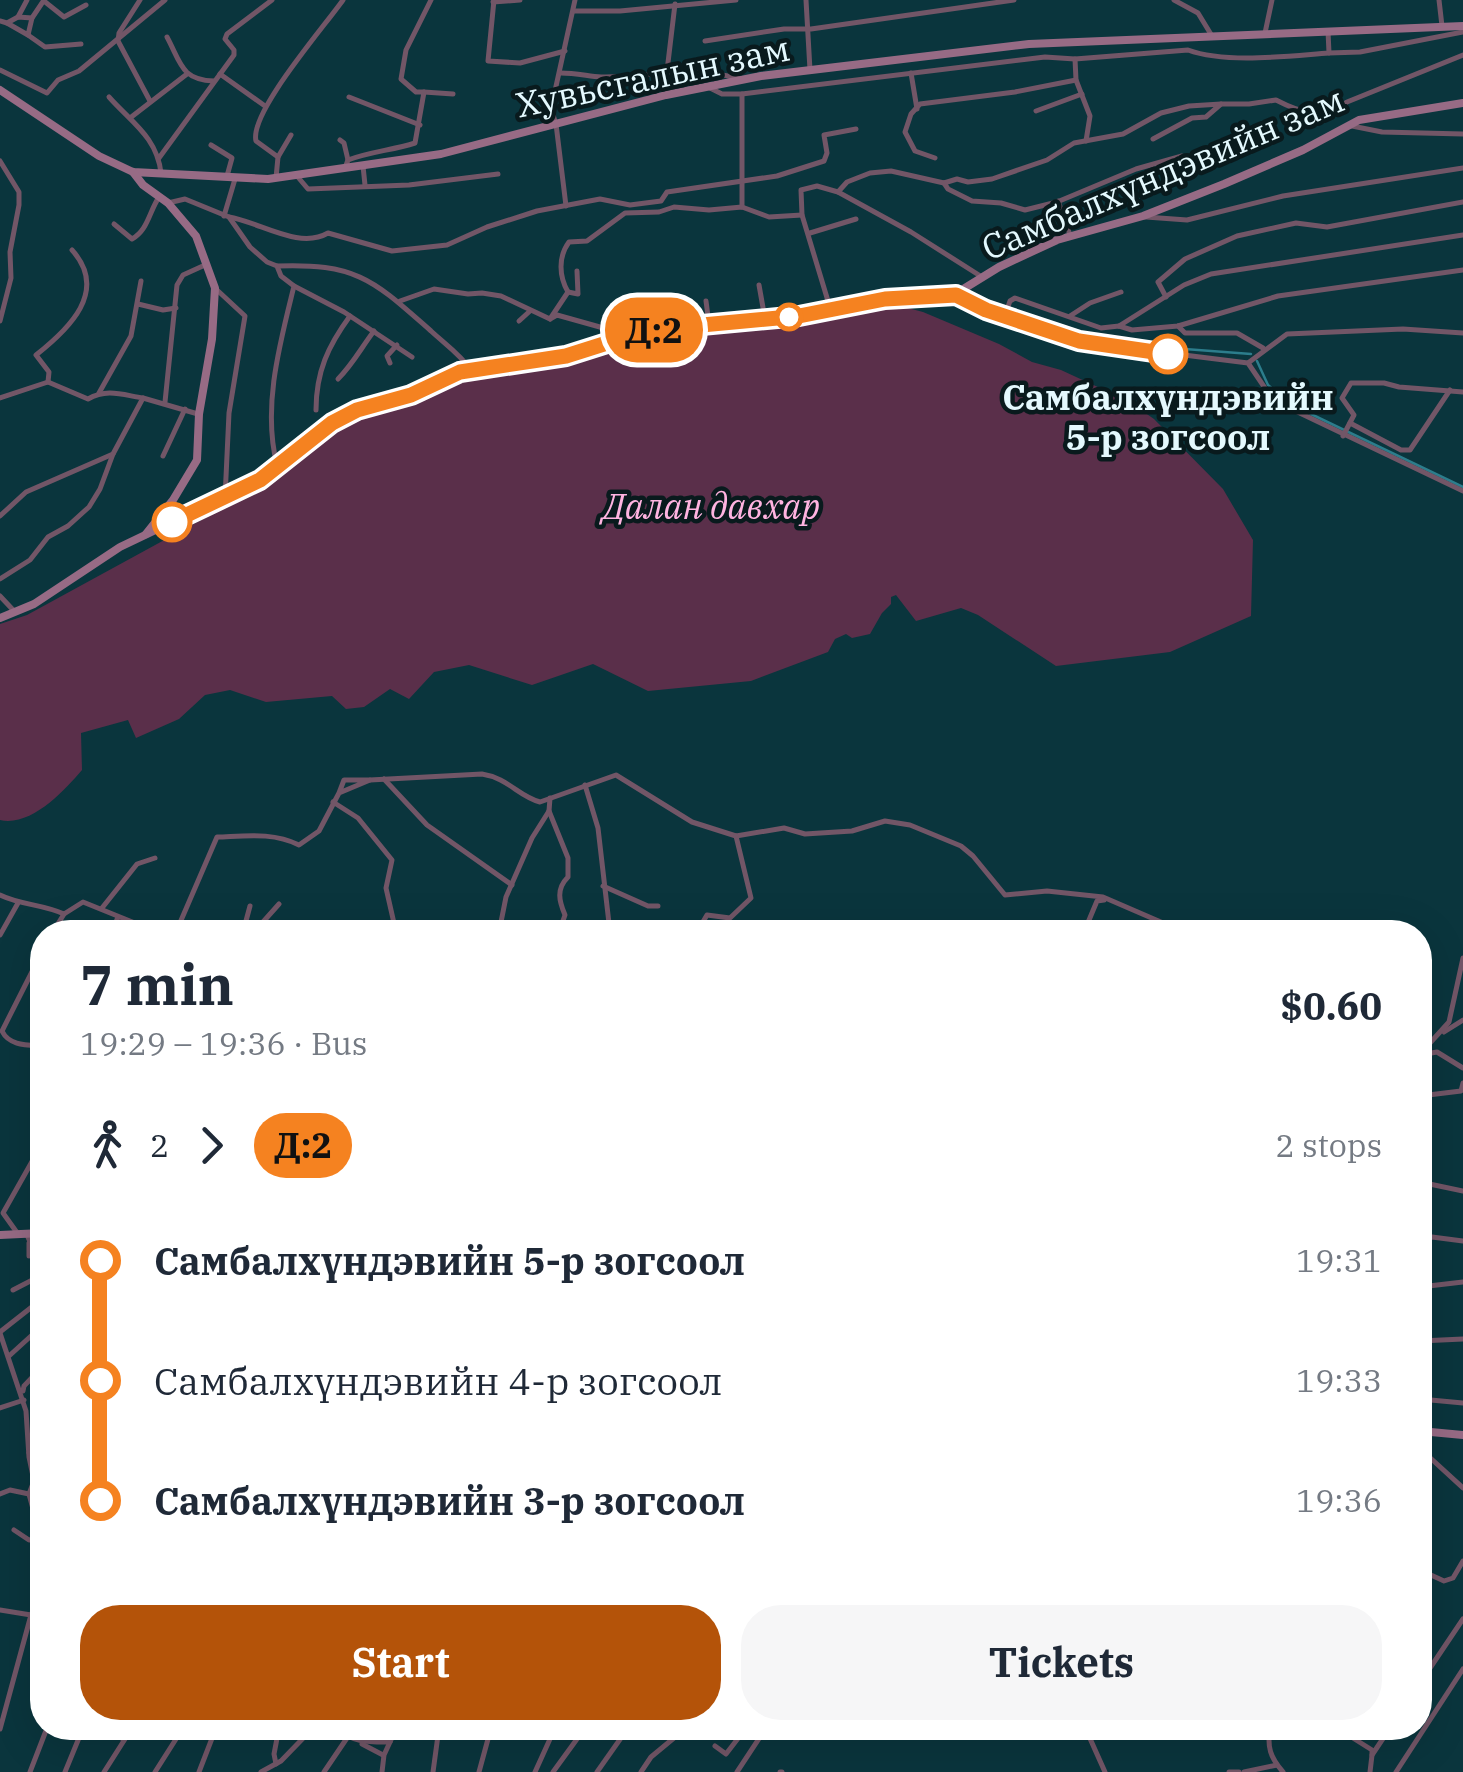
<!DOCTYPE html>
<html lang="en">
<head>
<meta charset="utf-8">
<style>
  :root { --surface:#fff; --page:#f6f6f7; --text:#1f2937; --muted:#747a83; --accent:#b45309 }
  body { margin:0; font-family:"IBM Plex Serif",serif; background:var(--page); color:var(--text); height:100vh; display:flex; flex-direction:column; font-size:38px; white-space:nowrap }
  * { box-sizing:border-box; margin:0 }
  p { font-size:32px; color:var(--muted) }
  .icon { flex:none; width:55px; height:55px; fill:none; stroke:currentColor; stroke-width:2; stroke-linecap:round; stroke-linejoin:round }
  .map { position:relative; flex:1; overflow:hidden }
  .panel { position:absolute; left:30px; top:920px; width:1402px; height:820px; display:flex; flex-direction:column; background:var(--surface); border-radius:40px; box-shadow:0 10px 40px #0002 }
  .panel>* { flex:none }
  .badge { padding:0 20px; border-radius:32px; font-size:35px; line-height:65px }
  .map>.badge { position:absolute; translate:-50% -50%; box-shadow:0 0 0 5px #fff }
  .legs { display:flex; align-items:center; gap:15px; height:110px; padding:0 50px; font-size:32px }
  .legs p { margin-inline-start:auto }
  .headline { display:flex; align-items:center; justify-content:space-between; height:170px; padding:0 50px }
  h1 { font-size:55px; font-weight:700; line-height:75px }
  .button { display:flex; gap:20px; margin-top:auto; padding:20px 50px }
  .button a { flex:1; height:115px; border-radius:40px; background:var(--accent); color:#fff; font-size:40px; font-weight:700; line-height:115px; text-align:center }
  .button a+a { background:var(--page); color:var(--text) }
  ul { padding:0 50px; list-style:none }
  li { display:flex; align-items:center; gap:35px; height:120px; font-size:38px }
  li i { display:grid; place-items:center; width:15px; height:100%; margin:0 12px; background:currentColor }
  li i::after { content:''; width:25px; height:25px; margin:-12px; border:8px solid; border-radius:50%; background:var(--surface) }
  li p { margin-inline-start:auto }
  li:first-child i { background:linear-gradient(#0000 50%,currentColor 0) }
  li:last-child i { background:linear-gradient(currentColor 50%,#0000 0) }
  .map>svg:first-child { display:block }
  .green { fill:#5a2f4a }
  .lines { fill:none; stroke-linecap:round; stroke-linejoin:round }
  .stream { stroke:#2c7d8c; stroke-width:2.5 }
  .street { stroke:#725667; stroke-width:5 }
  .secondary { stroke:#976b85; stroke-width:8 }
  .line-1-casing { stroke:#fff; stroke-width:22 }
  .line-1 { stroke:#f58220; stroke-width:15 }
  .stop-1-dot { fill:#fff; stroke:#f58220; stroke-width:5 }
  .labels { text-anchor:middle; stroke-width:9; stroke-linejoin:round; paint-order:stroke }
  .street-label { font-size:35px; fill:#e4f9fe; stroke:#091a1d }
  .stop-label { font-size:35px; font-weight:bold; fill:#e4f9fe; stroke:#091a1d }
  .park-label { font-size:35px; font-style:italic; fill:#ffb4e1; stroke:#091a1d }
</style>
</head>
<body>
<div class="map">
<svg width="1463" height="1772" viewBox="0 0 1463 1772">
  <rect width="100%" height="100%" fill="#0a353d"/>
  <path class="green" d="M889,303L923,312L999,344L1032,362L1061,370L1128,401L1154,419L1223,489L1253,540L1251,616L1170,652L1056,666L978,615L961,608L916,621L896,595L891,597V604L882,613L870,634L852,638L846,634L835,639L828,652L751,681L648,691L593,664L532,685L469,665L434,672L409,699L390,689L364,707L346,709L332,696L266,702L230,690L205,695L179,719L136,738L128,720L81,733L82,770C64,791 31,827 0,820V624L27,615L265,485L299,461L328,432L348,420L419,398L460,377L506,373L694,330L792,325Z"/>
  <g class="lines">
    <g class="stream">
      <polyline points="1145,346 1251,354"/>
      <polyline points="1257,361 1268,385 1292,405 1463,487"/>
    </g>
    <g class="street">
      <polyline points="140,0 119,33 118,41 150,101"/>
      <polyline points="494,0 488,61 520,63 565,51"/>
      <polyline points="806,0 810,70"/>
      <polyline points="1174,0 1198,13 1212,36"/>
      <polyline points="1439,0 1442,26"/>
      <polyline points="44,1 64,17 86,5"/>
      <polyline points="493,2 520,0"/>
      <polyline points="574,11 620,11 736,0"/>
      <polyline points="18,17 27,0"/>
      <polyline points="0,21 7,23 18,17 32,18"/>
      <polyline points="7,23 28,35 32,18 44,0"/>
      <polyline points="1265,33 1272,0"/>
      <polyline points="28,35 45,47 81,44"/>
      <path d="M167,37C181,63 181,80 214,81"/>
      <polyline points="705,41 784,29 811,29 1014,0"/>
      <polyline points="1329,53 1360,52 1463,32"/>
      <polyline points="1075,59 1076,80 1090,116 1086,141"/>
      <polyline points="0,70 47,93 58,80 79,71 165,0"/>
      <polyline points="667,71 675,4"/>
      <path d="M561,73C575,73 588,76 601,77C648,78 689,65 737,78"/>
      <polyline points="911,73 917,109"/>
      <polyline points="220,74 265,106"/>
      <polyline points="710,88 722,94 742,94 742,207"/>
      <polyline points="424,92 453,94"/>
      <path d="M742,94L1045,57L1075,59L1188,50C1226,64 1288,56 1329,53L1328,31"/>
      <path d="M109,97C131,122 157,137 161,173"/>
      <polyline points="349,97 420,125"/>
      <polyline points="1036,111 1082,94"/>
      <polyline points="130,118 187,74"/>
      <polyline points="1352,126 1382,132 1463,134"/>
      <path d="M1153,139L1192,118L1206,117L1221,104H1249L1276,100C1299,112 1323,121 1347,102L1463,55"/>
      <polyline points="340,140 344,143 348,160"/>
      <polyline points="211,145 232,158 227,176"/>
      <polyline points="278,157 291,135"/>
      <polyline points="159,158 234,55 234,50 225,39 227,34 272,0"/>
      <polyline points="935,158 915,151 905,132 911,114 920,104 1015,92 1076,80"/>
      <polyline points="0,161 19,192 19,205 10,252 11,278 0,321"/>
      <polyline points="363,166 365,185"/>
      <path d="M345,168L348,160C369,152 393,150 415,143L424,92H416L401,79L406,50L431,0"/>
      <polyline points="297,176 308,189 409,185 498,174"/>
      <path d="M276,178L278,157L256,141C249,113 324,27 343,0"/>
      <polyline points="944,183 948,189 972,201 1001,203 1025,210 1057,202 1136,169 1182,156"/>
      <polyline points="838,192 847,182 870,173 891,171 944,183 957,179 968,182 992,179 1047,160 1074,143 1123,134 1161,113 1189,106 1221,104"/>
      <polyline points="1058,201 1070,235"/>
      <path d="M168,203L185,199L229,217L250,247L267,262L277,266L281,276L294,286C280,343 262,407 277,465"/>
      <polyline points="566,206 556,124 551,109 575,0"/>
      <polyline points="224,216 235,179"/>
      <path d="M229,217C260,222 299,250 328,233L392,251L447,245L487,227L537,211L600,199L630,205L661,201L667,192L777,176L824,161L827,153L824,135L856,129"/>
      <polyline points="1146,217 1187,220 1283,196 1463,168"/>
      <path d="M114,224L132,239C148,230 149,212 159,197"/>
      <polyline points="810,233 856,219"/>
      <path d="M277,266C358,263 374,281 431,331C445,344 460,354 471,370"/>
      <polyline points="759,285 765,319"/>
      <polyline points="294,286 344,312 412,357"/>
      <polyline points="217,290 245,316 229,413 225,498"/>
      <polyline points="568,292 578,294 577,271"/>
      <polyline points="956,295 986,310 1088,343 1248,363 1269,394 1283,405 1463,491"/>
      <polyline points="1166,297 1158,282 1185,259 1237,236 1296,223 1327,227 1463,202"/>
      <polyline points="400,301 434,289 468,294 482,293 501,296 550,319 557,315 607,329 611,341"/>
      <polyline points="706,301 709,324"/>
      <polyline points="138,304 163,310 176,308"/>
      <polyline points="684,306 687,326"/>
      <polyline points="831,311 802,215 801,190 817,186 838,192 911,232 982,277"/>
      <polyline points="1005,315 1010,301 1015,298 1101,328 1119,326 1132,330 1178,326 1278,296 1463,270"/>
      <polyline points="1070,316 1090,303 1121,292"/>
      <path d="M550,319L568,292C559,276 558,257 569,242L587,241L625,213L659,212L674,207L709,210L742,207L769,217L802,215"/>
      <polyline points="519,321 530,311"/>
      <polyline points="1119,326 1184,285 1211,274 1463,235"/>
      <polyline points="1178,326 1185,333 1237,333 1263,348"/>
      <polyline points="390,363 387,356 397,345"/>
      <polyline points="1248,363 1287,334 1403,329 1463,333"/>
      <path d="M338,379C353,364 361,348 374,331"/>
      <path d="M48,382L49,372L36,355C69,329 109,291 72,250"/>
      <polyline points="99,393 131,336 141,281"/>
      <path d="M0,398L48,382L88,399C107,388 123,395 143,398L113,454L26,492L0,516"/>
      <polyline points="143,398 198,414"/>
      <polyline points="165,402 177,285 183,275 205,265"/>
      <path d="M316,410C316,372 328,346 350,316"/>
      <polyline points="1350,423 1401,450 1410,450 1450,390"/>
      <polyline points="1343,436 1354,415 1342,398 1351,383 1384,383 1399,387 1463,392"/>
      <polyline points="163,456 185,409"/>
      <polyline points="0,579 30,560 48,537 68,526 89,507 100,489 113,454"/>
      <polyline points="0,596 15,612"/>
      <polyline points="384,779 427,825 512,885"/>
      <path d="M370,780L482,774C508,778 518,796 540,802L616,775L692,822L736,836L784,828L805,834L852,831L885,821L910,825L961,846L973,856L1005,895L1047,891L1103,897L1184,932"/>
      <polyline points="585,785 598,828 610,932"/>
      <polyline points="333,802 358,818 392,860 386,888 396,932"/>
      <path d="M549,811L568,858V877C556,889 559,901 565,915L559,932"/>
      <polyline points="603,886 648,906 658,906"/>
      <path d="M0,895C20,905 42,904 64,914L83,902L157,932"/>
      <polyline points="102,908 137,864 155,858"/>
      <polyline points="53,932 64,914"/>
      <polyline points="112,932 118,917"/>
      <path d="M176,932L217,837C246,836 273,832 299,845L319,831L339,793L370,780H344L339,793"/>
      <polyline points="243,932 250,906"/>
      <polyline points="254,932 279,904"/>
      <polyline points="499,932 506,897 532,838 549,811 550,798"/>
      <polyline points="697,932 707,915 730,918 751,898 736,836"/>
      <polyline points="940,932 945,925"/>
      <polyline points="1084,932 1097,901 1104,900"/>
      <polyline points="0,935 18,903"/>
      <path d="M42,952L2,1031C9,1046 28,1045 42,1046"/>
      <polyline points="1444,1032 1463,1020"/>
      <polyline points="1420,1054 1449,1022 1463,958"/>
      <polyline points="1420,1055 1437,1052 1463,1068"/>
      <polyline points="1420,1096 1461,1091 1463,1083"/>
      <polyline points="34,1109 42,1113"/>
      <polyline points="1420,1182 1463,1191"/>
      <polyline points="18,1234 3,1213 34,1158"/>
      <polyline points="27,1235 31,1244 42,1247"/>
      <polyline points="1420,1240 1432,1237 1463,1241"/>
      <polyline points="29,1243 29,1256"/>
      <polyline points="1420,1287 1463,1282"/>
      <polyline points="1424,1287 1424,1341"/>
      <polyline points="13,1290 42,1275"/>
      <polyline points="0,1332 42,1299"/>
      <polyline points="0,1333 26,1411 29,1457 34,1481 29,1494 36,1520 33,1547 42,1555"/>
      <polyline points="1420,1341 1463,1339"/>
      <polyline points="9,1356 42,1326"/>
      <polyline points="23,1391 24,1386 42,1367"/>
      <polyline points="1420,1399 1463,1403"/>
      <polyline points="0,1408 24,1400"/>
      <polyline points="1420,1443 1426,1454 1463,1488"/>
      <polyline points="29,1453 42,1447"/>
      <polyline points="34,1481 42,1487"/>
      <polyline points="0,1494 10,1490 29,1494"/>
      <polyline points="14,1530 29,1540 36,1539"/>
      <polyline points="1420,1570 1444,1581 1453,1578 1463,1561"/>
      <polyline points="1420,1595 1426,1575"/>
      <polyline points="0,1610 31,1615"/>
      <polyline points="1420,1683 1463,1619"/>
      <polyline points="110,1728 124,1740"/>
      <path d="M336,1728C353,1743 368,1742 390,1742L395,1731L402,1728"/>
      <polyline points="666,1728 678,1734"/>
      <path d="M1270,1728C1267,1747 1270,1757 1283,1772"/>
      <polyline points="1337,1728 1372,1750 1372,1755"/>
      <polyline points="0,1729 31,1615 42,1592"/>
      <polyline points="1088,1734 1105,1772"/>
      <polyline points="362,1744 383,1755"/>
      <polyline points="715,1746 726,1754 746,1728 760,1736"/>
      <polyline points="276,1764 274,1754 279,1728"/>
      <polyline points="30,1772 47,1728"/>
      <polyline points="65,1772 81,1733"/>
      <polyline points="104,1772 132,1728"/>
      <polyline points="155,1772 183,1728"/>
      <polyline points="199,1772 216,1728"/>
      <polyline points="261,1772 281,1761 313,1728"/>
      <polyline points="324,1772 347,1738"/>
      <polyline points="382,1772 384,1755 390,1742"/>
      <polyline points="433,1772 439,1728"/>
      <polyline points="479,1772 491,1728"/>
      <polyline points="535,1772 555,1728"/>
      <polyline points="553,1772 585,1728"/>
      <polyline points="597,1772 628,1728"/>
      <polyline points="641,1772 651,1757 686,1728"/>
      <polyline points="737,1772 766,1728"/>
      <polyline points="780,1772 782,1772"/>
      <polyline points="1229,1772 1239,1772"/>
      <polyline points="1244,1772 1277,1765"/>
      <polyline points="1370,1772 1372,1755 1390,1728"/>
      <polyline points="1396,1772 1463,1669"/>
    </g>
    <g class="secondary">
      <polyline points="0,90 99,156 133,172 268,179 441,154 666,95 761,76 1029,44 1463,26"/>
      <polyline points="133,172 143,185 168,203 196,236 215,288 212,339 199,414 197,460 173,500 146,534"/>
      <polyline points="0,618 34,604 120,547 260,480 343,416 411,395 460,372 566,355 649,330 816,314 885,299 952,296 999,267 1057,240 1143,216 1224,184 1303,150 1359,120 1463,103"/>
      <polyline points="0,1235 42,1233"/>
      <polyline points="1420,1431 1463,1435"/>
    </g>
  </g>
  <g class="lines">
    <g class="line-1-casing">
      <polyline id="line-1" points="172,522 260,480 332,423 357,410 411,395 460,372 566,356 648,330 799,316 885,299 956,295 986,310 1079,341 1168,354"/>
    </g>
    <use href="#line-1" class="line-1"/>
  </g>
  <g class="stop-1-dot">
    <circle cx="789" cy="317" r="12"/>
    <circle cx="1168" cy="354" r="18"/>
    <circle cx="172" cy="522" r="18"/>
  </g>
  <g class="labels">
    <g class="street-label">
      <text transform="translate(653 77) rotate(-12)" y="12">Хувьсгалын зам</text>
      <text transform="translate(1163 174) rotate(-23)" y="12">Самбалхүндэвийн зам</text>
    </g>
    <g class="stop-label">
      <text x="1168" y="410">Самбалхүндэвийн<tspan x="1168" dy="40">5-р зогсоол</tspan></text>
    </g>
    <g class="park-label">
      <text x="711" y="519">Далан давхар</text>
    </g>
  </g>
</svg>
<b class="badge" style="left:654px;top:330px;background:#f58220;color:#111">Д:2</b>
<section class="panel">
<div class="headline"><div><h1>7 min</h1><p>19:29 – 19:36 · Bus</p></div><b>$0.60</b></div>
<div class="legs"><svg class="icon" aria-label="walk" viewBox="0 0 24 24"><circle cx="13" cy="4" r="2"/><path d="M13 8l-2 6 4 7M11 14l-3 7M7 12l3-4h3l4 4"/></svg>2<svg class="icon" aria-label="forward" viewBox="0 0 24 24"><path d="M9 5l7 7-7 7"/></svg><b class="badge" style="background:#f58220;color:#111">Д:2</b><p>2 stops</p></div>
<ul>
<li><i style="color:#f58220"></i><b>Самбалхүндэвийн 5-р зогсоол</b><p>19:31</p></li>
<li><i style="color:#f58220"></i><span>Самбалхүндэвийн 4-р зогсоол</span><p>19:33</p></li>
<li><i style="color:#f58220"></i><b>Самбалхүндэвийн 3-р зогсоол</b><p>19:36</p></li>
</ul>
<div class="button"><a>Start</a><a>Tickets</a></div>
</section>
</div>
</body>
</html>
